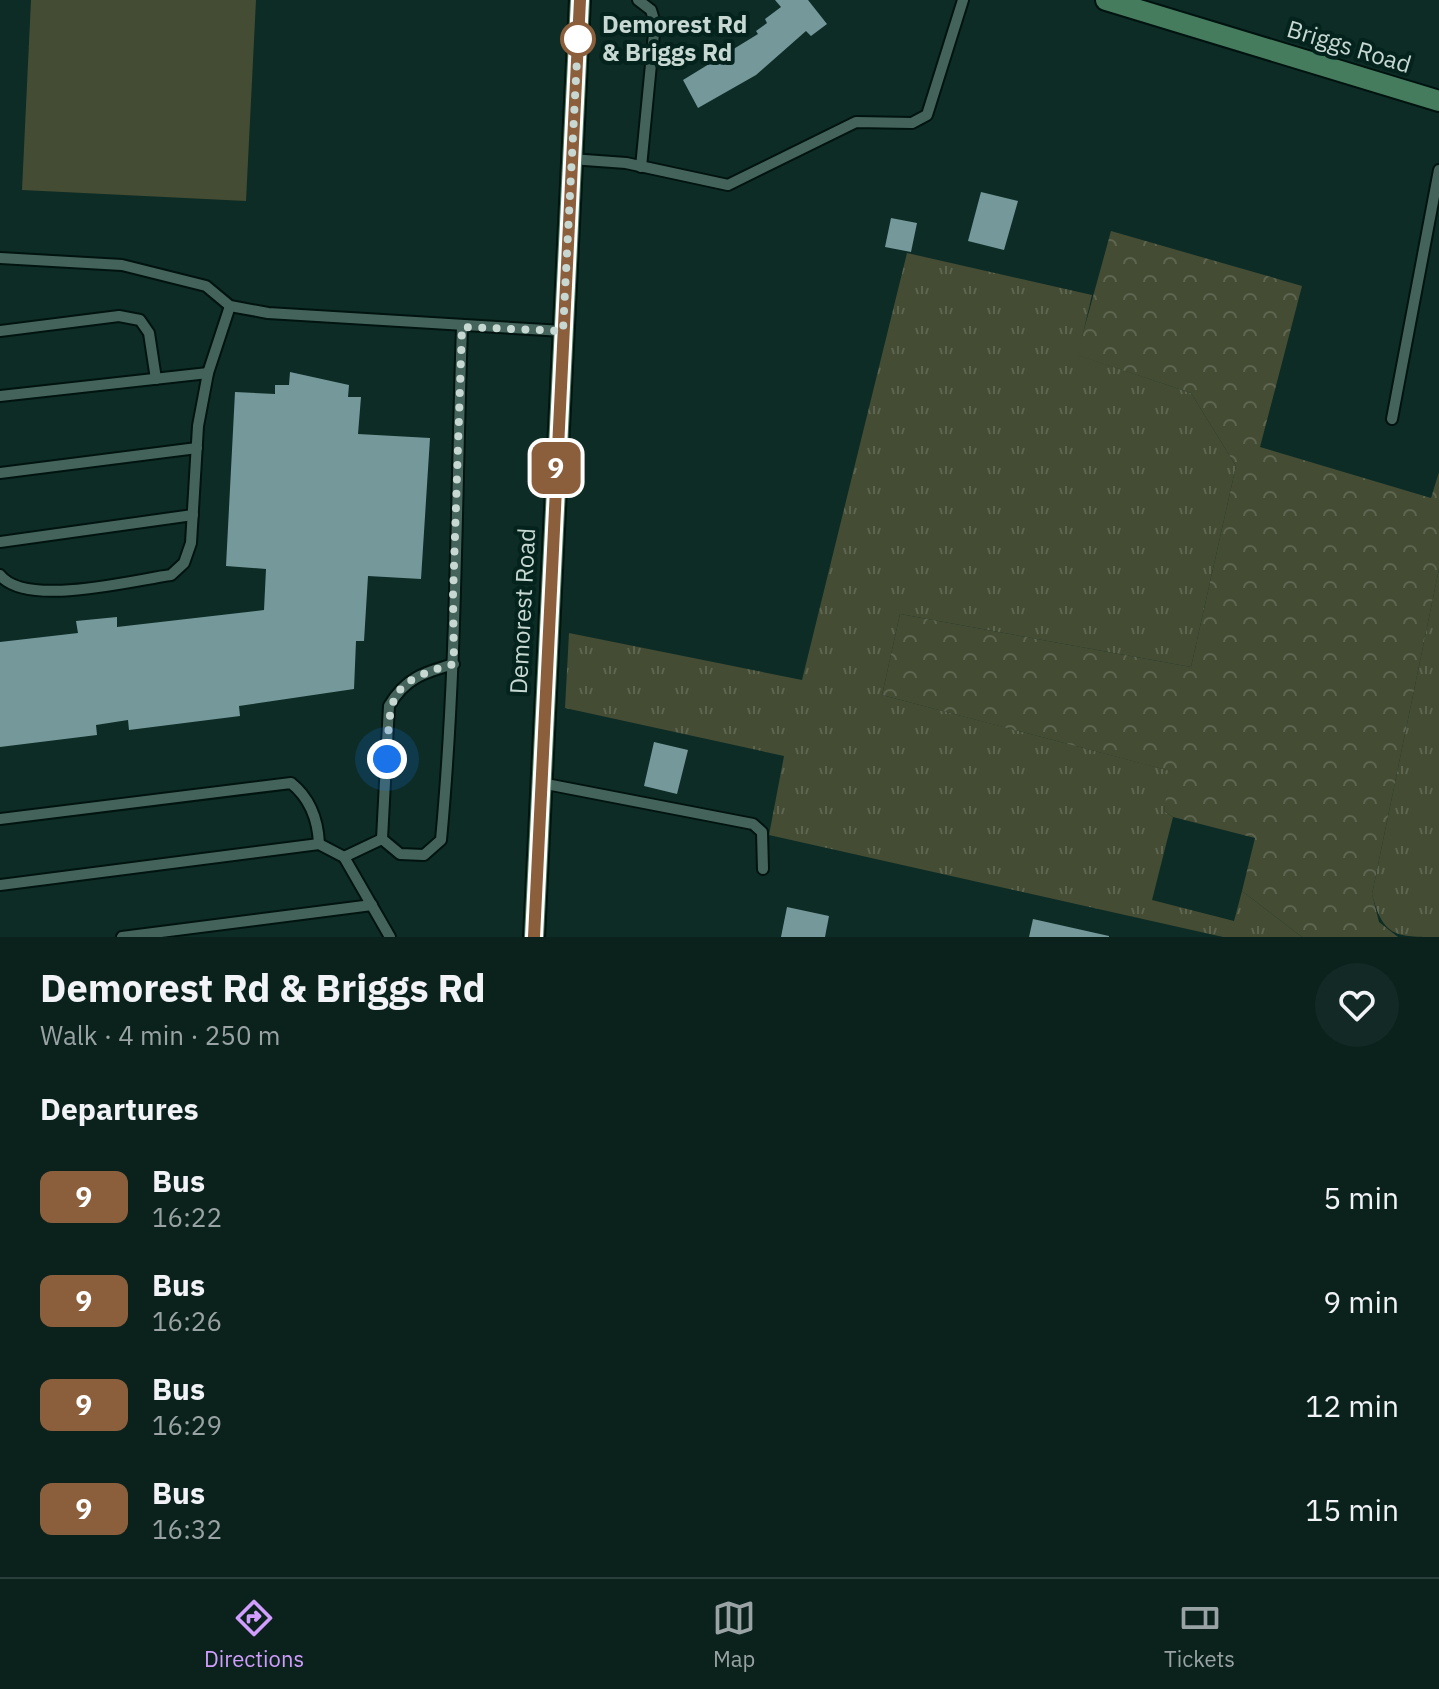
<!DOCTYPE html>
<html lang="en">
<head>
<meta charset="utf-8">
<style>
  :root { --surface:#0a211c; --page:#132925; --text:#f1f3f6; --muted:#99a3a3; --line:#2a3e3b; --accent:#d19dfe }
  body { margin:0; font-family:"IBM Plex Sans",sans-serif; background:var(--page); color:var(--text); height:100vh; display:flex; flex-direction:column; font-size:30px; white-space:nowrap }
  * { box-sizing:border-box; margin:0 }
  p { font-size:26px; color:var(--muted) }
  .icon { flex:none; width:44px; height:44px; fill:none; stroke:currentColor; stroke-width:2; stroke-linecap:round; stroke-linejoin:round }
  .map { position:relative; height:937px; overflow:hidden }
  .drawer { display:flex; flex-direction:column; background:var(--surface); flex:1 }
  .drawer>* { flex:none }
  .badge { padding:0 16px; border-radius:12px; font-size:28px; line-height:52px }
  .you { position:absolute; width:40px; height:40px; margin:-20px; border:6px solid #fff; border-radius:50%; background:#1a73e8; box-shadow:0 0 0 12px #1a73e833 }
  .map>.badge { position:absolute; translate:-50% -50%; box-shadow:0 0 0 4px #fff }
  h2 { padding:0 40px; font-size:30px; line-height:72px }
  .round { display:grid; place-items:center; flex:none; width:84px; height:84px; border-radius:42px; background:var(--page) }
  .summary { display:flex; align-items:center; justify-content:space-between; height:136px; padding:0 40px }
  h1 { font-size:38px; font-weight:800; line-height:60px }
  ul { padding:0; list-style:none }
  li { display:flex; align-items:center; gap:24px; height:104px; padding:0 40px }
  li div { flex:1 }
  li b { display:block; font-size:30px }
  li em { font-style:normal }
  li .badge { min-width:88px; font-weight:700; text-align:center }
  .dock { display:flex; justify-content:space-around; align-items:center; height:112px; border-top:2px solid var(--line); background:var(--surface); font-size:22px; color:var(--muted) }
  .dock a { display:grid; justify-items:center; gap:4px }
  .dock .current { color:var(--accent) }
  .map>svg:first-child { display:block }
  .grass { fill:url(#grass-tufts) }
  .forest { fill:url(#forest-crowns) }
  .pitch { fill:#444c34 }
  .building { fill:#75989b }
  .lines { fill:none; stroke-linecap:round; stroke-linejoin:round }
  .lane-casing { stroke:#00130f; stroke-width:14 }
  .secondary-casing { stroke:#00130f; stroke-width:24 }
  .lane { stroke:#44645b; stroke-width:10 }
  .secondary { stroke:#467c5e; stroke-width:20 }
  .line-casing { stroke:#fff; stroke-width:18 }
  .line { stroke:#8b5e3c; stroke-width:12 }
  .walk { stroke:#c7d8d3; stroke-width:8; stroke-dasharray:0 14.4 }
  .stop-dot { fill:#fff; stroke:#8b5e3c; stroke-width:4 }
  .labels { text-anchor:middle; stroke-width:8; stroke-linejoin:round; paint-order:stroke }
  .stop-label { font-size:24px; font-weight:bold; fill:#c7d8d3; stroke:#03231c; text-anchor:start }
  .street-label { font-size:24px; fill:#c7d8d3; stroke:#03231c }
</style>
</head>
<body>
<div class="map">
<svg width="1439" height="937" viewBox="0 0 1439 937">
  <defs>
    <pattern id="grass-tufts" width="24" height="20" patternUnits="userSpaceOnUse" patternTransform="scale(2)"><rect width="24" height="20" fill="#444c34"/><path d="M3 7l-1-3M5 7V3M7 7l1-3M15 17l-1-3M17 17v-4M19 17l1-3" fill="none" stroke="#5e6550"/></pattern>
    <pattern id="forest-crowns" width="20" height="18" patternUnits="userSpaceOnUse" patternTransform="scale(2)"><rect width="20" height="18" fill="#444c34"/><path d="M2 6a3 3 0 1 1 6 0M12 15a3 3 0 1 1 6 0" fill="none" stroke="#5e6550"/></pattern>
  </defs>
  <rect width="100%" height="100%" fill="#0d2c25"/>
  <g class="grass">
    <polygon points="907,253 1092,295 1078,355 1191,393 1236,466 1191,667 900,614 882,695 1171,771 1164,811 1173,817 1152,900 1234,921 1242,891 1302,937 1223,937 769,835 784,756 565,708 569,633 802,680"/>
    <path d="M1439,569V937C1395,937 1383,937 1372,894Z"/>
  </g>
  <polygon class="forest" points="1111,231 1302,286 1260,447 1431,498 1439,472 1439,569 1372,894 1379,922 1398,937 1302,937 1242,891 1255,838 1173,817 1164,811 1170,771 882,695 900,614 1191,667 1236,466 1191,393 1077,355"/>
  <polygon class="pitch" points="31,0 256,0 246,201 22,190"/>
  <g class="building">
    <polygon points="775,0 808,0 827,24 811,36 806,31 756,75 698,108 683,80 758,34 756,31 767,23 765,19 781,7"/>
    <polygon points="981,192 1018,201 1004,250 968,241"/>
    <polygon points="891,218 917,223 911,252 885,247"/>
    <polygon points="290,372 349,385 348,397 361,397 358,434 430,438 421,579 368,576 364,641 356,641 354,689 239,706 240,716 129,730 128,720 96,725 97,735 0,747 0,642 78,633 76,621 117,617 117,627 264,610 266,569 226,566 235,392 275,394 275,385 289,385"/>
    <polygon points="654,742 688,750 677,794 644,786"/>
    <polygon points="787,907 829,916 825,937 781,937"/>
    <polygon points="1033,919 1109,936 1109,937 1029,937"/>
  </g>
  <g class="lines">
    <g class="lane-casing">
      <g id="lane">
        <polyline points="638,0 651,10 655,23 641,167"/>
        <polyline points="571,159 626,163 728,185 856,122 912,123 927,115 963,0"/>
        <polyline points="0,258 122,265 206,286 230,306 268,313 563,331"/>
        <polyline points="0,331 119,316 140,320 149,333 156,379"/>
        <polyline points="0,396 208,373"/>
        <polyline points="1392,419 1439,170"/>
        <polyline points="0,473 197,448"/>
        <polyline points="0,542 193,515"/>
        <path d="M0,575C26,608 133,580 171,575L184,563L191,543L198,426L208,373L230,306"/>
        <polyline points="541,783 753,824 762,832 763,869"/>
        <path d="M0,819L291,783C311,799 318,820 319,844"/>
        <path d="M382,839L389,706C405,678 425,672 454,664"/>
        <polyline points="0,885 319,844 344,857"/>
        <polyline points="122,937 372,905"/>
        <path d="M390,937L344,857L382,839L400,854L424,855L441,840C457,669 456,498 462,327"/>
      </g>
    </g>
    <g class="secondary-casing">
      <g id="secondary">
        <polyline points="1106,0 1439,101"/>
        <polyline points="534,937 580,0"/>
      </g>
    </g>
    <use href="#lane" class="lane"/>
    <use href="#secondary" class="secondary"/>
  </g>
  <g class="lines">
    <g class="line-casing">
      <polyline id="line" points="534,937 580,0"/>
    </g>
    <use href="#line" class="line"/>
    <path class="walk" d="M387,759C390,695 388,682 454,664L453,596L462,327L563,331L578,39"/>
  </g>
  <circle class="stop-dot" cx="578" cy="39" r="16"/>
  <g class="labels">
    <g class="stop-label">
      <text x="602" y="33">Demorest Rd<tspan x="602" dy="28">&amp; Briggs Rd</tspan></text>
    </g>
    <g class="street-label">
      <text transform="translate(1349 47) rotate(17)" y="8">Briggs Road</text>
      <text transform="translate(523 611) rotate(-87)" y="8">Demorest Road</text>
    </g>
  </g>
</svg>
<div class="you" style="left:387px;top:759px"></div>
<b class="badge" style="left:556px;top:468px;background:#8b5e3c;color:#fff">9</b>
</div>
<section class="drawer">
<div class="summary"><div><h1>Demorest Rd &amp; Briggs Rd</h1><p>Walk · 4 min · 250 m</p></div><a class="round"><svg class="icon" aria-label="heart" viewBox="0 0 24 24"><path d="M12 20l-8-8c-3-5 5-10 8-4 3-6 11-1 8 4z"/></svg></a></div>
<h2>Departures</h2>
<ul>
<li><span class="badge" style="background:#8b5e3c;color:#fff">9</span><div><b>Bus</b><p>16:22</p></div><em>5 min</em></li>
<li><span class="badge" style="background:#8b5e3c;color:#fff">9</span><div><b>Bus</b><p>16:26</p></div><em>9 min</em></li>
<li><span class="badge" style="background:#8b5e3c;color:#fff">9</span><div><b>Bus</b><p>16:29</p></div><em>12 min</em></li>
<li><span class="badge" style="background:#8b5e3c;color:#fff">9</span><div><b>Bus</b><p>16:32</p></div><em>15 min</em></li>
</ul>
</section>
<nav class="dock">
<a class="current"><svg class="icon" aria-label="directions" viewBox="0 0 24 24"><path d="M12 3l9 9-9 9-9-9zM9 14v-3h6M13 9l2 2-2 2"/></svg>Directions</a>
<a><svg class="icon" aria-label="map" viewBox="0 0 24 24"><path d="M3 6l6-2 6 2 6-2v14l-6 2-6-2-6 2zM9 4v14M15 6v14"/></svg>Map</a>
<a><svg class="icon" aria-label="tickets" viewBox="0 0 24 24"><path d="M3 7h18v10H3zM15 7v10"/></svg>Tickets</a>
</nav>
</body>
</html>
